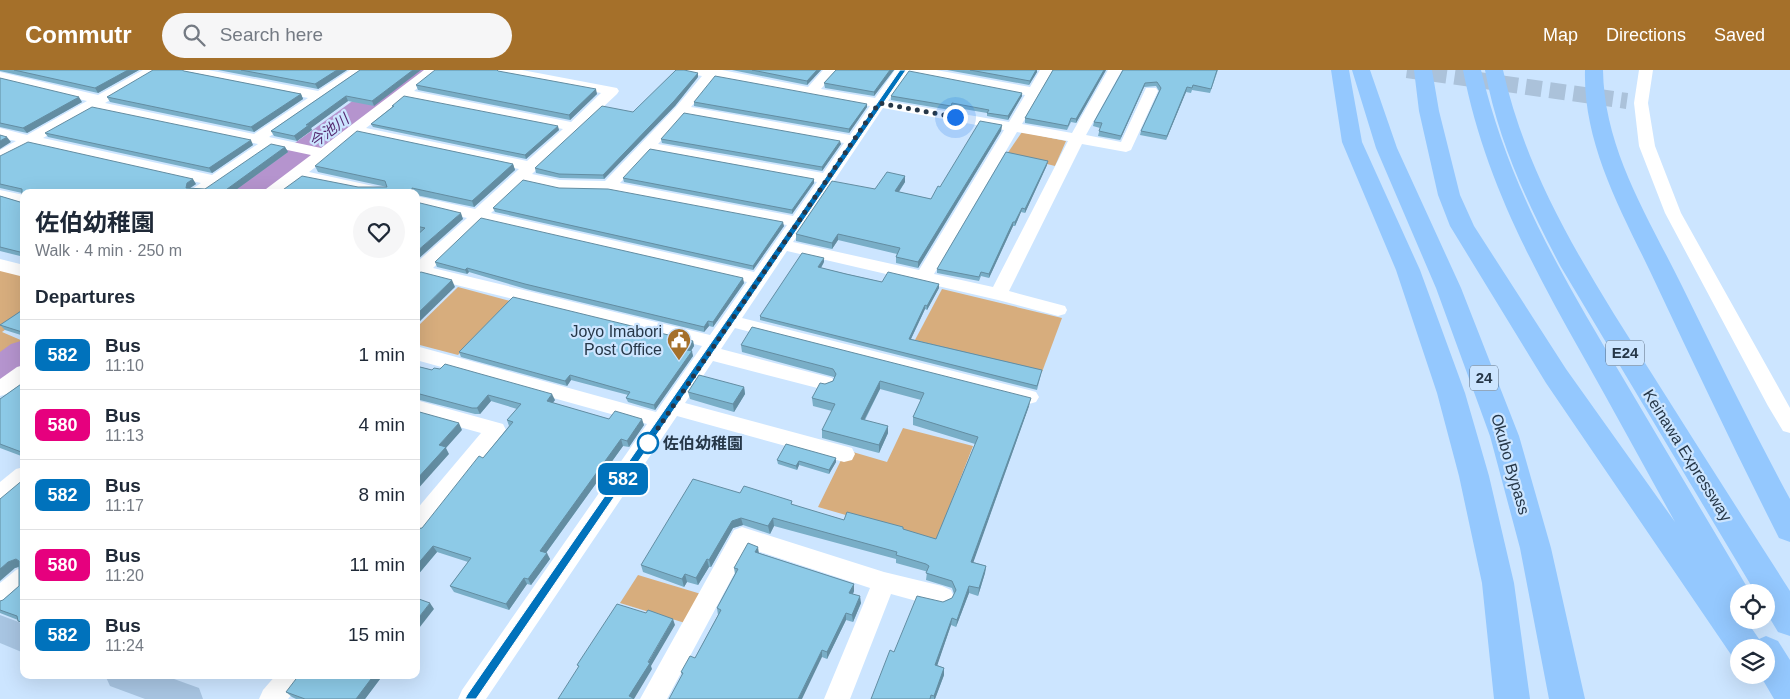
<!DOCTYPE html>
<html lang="en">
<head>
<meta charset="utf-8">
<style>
  :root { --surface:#fff; --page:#f6f6f7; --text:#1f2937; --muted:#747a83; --line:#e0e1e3; --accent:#a5702a }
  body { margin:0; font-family:Arial,"Noto Sans JP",sans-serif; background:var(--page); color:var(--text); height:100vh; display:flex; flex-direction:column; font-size:19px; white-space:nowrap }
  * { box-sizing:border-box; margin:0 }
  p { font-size:16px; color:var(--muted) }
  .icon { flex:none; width:28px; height:28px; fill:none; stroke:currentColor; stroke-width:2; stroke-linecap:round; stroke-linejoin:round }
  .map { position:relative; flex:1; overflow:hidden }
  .side { position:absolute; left:20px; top:119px; width:400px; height:490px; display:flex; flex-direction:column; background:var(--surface); border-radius:10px; box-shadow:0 5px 20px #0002 }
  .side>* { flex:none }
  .badge { padding:0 10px; border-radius:8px; font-size:18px; line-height:32px }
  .fabs { position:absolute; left:1730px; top:514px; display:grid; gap:10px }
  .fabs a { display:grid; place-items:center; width:45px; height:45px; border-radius:50%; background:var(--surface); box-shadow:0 5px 20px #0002; font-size:25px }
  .you { position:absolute; width:25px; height:25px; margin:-12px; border:4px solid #fff; border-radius:50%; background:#1a73e8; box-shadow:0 0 0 8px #1a73e833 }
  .map>.badge { position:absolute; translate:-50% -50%; box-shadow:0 0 0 2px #fff }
  h2 { padding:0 15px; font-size:19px; line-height:45px }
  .round { display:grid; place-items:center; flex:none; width:52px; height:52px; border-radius:26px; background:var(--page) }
  .head { display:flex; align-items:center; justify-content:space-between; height:85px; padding:0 15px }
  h1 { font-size:24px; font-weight:700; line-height:38px }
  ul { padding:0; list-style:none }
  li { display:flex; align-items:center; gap:15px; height:70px; padding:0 15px; border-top:1px solid var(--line) }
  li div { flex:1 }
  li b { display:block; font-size:19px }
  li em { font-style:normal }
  li .badge { min-width:55px; font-weight:700; text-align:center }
  header { display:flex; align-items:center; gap:30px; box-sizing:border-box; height:70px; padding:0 25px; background:var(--accent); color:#fff }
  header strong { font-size:24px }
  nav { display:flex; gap:28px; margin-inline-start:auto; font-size:18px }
  .search { width:350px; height:45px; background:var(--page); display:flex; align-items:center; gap:12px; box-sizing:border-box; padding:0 18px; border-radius:28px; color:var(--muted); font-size:19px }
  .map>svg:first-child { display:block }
  .green { fill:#d7ad7d }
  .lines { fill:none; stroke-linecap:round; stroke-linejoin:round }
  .river { fill:#b594ce; fill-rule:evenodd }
  .minor-tunnel { stroke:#abc2da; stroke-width:16; stroke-dasharray:16 8; stroke-linecap:butt }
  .minor { fill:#fff; fill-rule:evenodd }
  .major { fill:#a8c5e2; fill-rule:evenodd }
  .highway { fill:#94c8fe; fill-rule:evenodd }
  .wall { fill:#79aec7 }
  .shaded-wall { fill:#638da2 }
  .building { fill:#8dcae7; stroke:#638da2 }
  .line { fill:#0072bc; stroke:#fff }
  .walk { stroke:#263748; stroke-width:5; stroke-dasharray:0 9 }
  .stop-dot { fill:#fff; stroke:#0072bc; stroke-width:2.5 }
  .labels { text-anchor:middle; stroke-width:4.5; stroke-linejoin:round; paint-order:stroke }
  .far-water-label { font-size:15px; font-style:italic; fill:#54296f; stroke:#cce5ff }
  .shield { fill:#cce5ff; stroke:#586b7f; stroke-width:1 }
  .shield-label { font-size:15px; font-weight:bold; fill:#263748 }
  .poi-label { font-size:16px; fill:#263748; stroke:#cce5ff; text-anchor:end }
  .stop-label { font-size:16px; font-weight:bold; fill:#263748; stroke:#cce5ff; text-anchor:start }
  .street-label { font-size:16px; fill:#263748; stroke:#cce5ff }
</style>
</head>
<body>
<header>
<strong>Commutr</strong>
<div class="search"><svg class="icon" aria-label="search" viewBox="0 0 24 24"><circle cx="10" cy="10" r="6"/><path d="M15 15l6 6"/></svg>Search here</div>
<nav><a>Map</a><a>Directions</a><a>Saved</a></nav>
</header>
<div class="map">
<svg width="1790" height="629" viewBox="0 0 1790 629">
  <rect width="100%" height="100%" fill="#cce5ff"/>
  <g class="green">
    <polygon points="1022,62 1066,71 1055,96 1007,84"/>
    <polygon points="0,200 24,205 24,246 2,262 23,271 0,288"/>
    <polygon points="458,217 510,231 458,285 416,274 416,258"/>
    <polygon points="942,219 1062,248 1042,302 915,270"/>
    <polygon points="903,358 973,376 936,471 818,437 846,380 887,392"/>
    <polygon points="638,505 701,524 685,553 620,533"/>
  </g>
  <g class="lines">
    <g class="river">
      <polygon points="395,0 425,0 421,5 266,122 232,122 236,116"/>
      <polygon points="24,270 24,301 13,309 0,313 0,282 11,274"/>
    </g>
    <polyline class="minor-tunnel" points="1407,0 1627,31"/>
    <g class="minor">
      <path d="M143,0H160L105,33L254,64L308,28L187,4L180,0H208L318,21L350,0H366L269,67L321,78L424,0H440L414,21L571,52L601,23L500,4L493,0H522L617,18L619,21L617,24L532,104L560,110L605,111L676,37L702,6L686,3L684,0H722L808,17L823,0H837L821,19L875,28L895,0H936L1030,17L1040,0H1054L1022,54L1072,63L1108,0H1122L1086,65L1121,72L1146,18H1156L1158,21L1131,80L1126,82L1082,74L1009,221L1065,236L1067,240L1065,244L1058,246L998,230L787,181L742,248L1029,320L1036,322L1039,327L1036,332L1029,334L735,258L721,279L832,308L835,313L832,318L825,320L713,291L685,333L852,378L855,384L852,390L844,392L677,346L486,629H458L462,620L647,354L416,290V276L656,342L702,276L424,207L416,210V193L467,148L416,136V126L475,139L519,99L357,65L309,102L387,119L389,122H361L299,109L282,122H264L266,119L311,85L273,77L208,122H190L192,119L201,113L31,75L0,91V80L16,71L0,68V58L27,65L87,31L0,10V2L98,25ZM908,2L913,4L1025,25L1009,52L888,31ZM715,8L870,36L850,65L691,37ZM405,28L563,59L527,91L366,58ZM883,38L1004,60L919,200L793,172ZM95,39L101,41L258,74L212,105L43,68ZM684,45L844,73L823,103L658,74ZM1017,62L1068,71L993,217L934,204ZM650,81L817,112L793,146L620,113ZM524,112L560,120L609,121L787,155L754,202L491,143ZM482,151L747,212L710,265L433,198Z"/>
      <polygon points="1639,0 1653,0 1648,33 1655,76 1681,143 1790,338 1790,363 1783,361 1768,336 1665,143 1639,76 1634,33"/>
      <polygon points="0,120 24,125 24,135 0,130"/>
      <polygon points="0,189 24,195 24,207 0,201"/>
      <polygon points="24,295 24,312 7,324 0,326 0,309 17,297"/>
      <polygon points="416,330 503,354 506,360 424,463 416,465 416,440 481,363 416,345"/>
      <polygon points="24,397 24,417 8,430 0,433 0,412 16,399"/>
      <polygon points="742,457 884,502 942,516 951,520 954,527 951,534 942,538 891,524 850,629 824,629 870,518 748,478 667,629 640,629 734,460"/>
      <polygon points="24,497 24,522 9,535 0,539 0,513 16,500"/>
      <polygon points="276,605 305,605 301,613 288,629 259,629 263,620"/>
    </g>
    <g class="major">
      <polygon points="0,545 24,554 24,583 0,573"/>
      <polygon points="105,605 163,605 199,618 203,629 145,629 110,616"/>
    </g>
    <g class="highway">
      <polygon points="1331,0 1349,0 1362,72 1420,200 1465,323 1489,406 1514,513 1530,629 1494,629 1482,513 1459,406 1437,323 1396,200 1342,72"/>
      <polygon points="1352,0 1370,0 1397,78 1461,218 1519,366 1551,478 1585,629 1549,629 1520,478 1490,366 1436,218 1376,78"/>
      <path d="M1414,0H1432L1439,41L1460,125L1474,156L1566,299L1675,452C1644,396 1614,341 1583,286C1530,192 1484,107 1463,0H1481C1509,117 1562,206 1623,308C1665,379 1708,451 1750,522H1739V550H1746L1759,569L1766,566L1778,571L1790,590V629H1774L1760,605H1766V578H1739V591L1734,589L1546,313L1450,156L1438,125L1419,41Z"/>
      <path d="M1485,0H1503C1528,112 1591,208 1652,304C1698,377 1744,449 1790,521V566L1778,562L1766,542V522H1755L1561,197C1527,133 1498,71 1485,0Z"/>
      <path d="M1585,0H1603C1604,79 1648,147 1682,216C1717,287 1752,359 1790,429V472L1779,468C1737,385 1697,301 1657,216C1625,147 1583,78 1585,0Z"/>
    </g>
  </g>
  <g class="wall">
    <polygon points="0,0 139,0 98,23 0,1"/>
    <polygon points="218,0 347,0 318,19"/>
    <polygon points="360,0 374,36 348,31 311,58 312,60 297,71 274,66 271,61"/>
    <polygon points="732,0 821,0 807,15"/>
    <polygon points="836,0 894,0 874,26 825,18 824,13"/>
    <polygon points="947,0 1037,0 1037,2 1029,15"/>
    <polygon points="1053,0 1106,0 1076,53 1071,52 1067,60 1025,53 1025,48"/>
    <polygon points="1123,0 1218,0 1210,23 1192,20 1191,23 1186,22 1166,70 1140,65 1141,61 1159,21 1156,16 1144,17 1120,70 1098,66 1100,58 1093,56 1094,52"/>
    <polygon points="184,1 301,24 303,29 254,62 110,32 107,27"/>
    <polygon points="498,1 597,24 570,50 418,20 416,15"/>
    <polygon points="698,7 675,36 604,109 560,108 536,103 535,98 633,42"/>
    <polygon points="0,8 82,32 27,63 0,57"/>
    <polygon points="1022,23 1022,26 1008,50 987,46 987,43 952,37 950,40 891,30 891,26"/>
    <polygon points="694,32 867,37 849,63 694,36"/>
    <polygon points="392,36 559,60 526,89 373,57 371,54 392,37"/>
    <polygon points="1002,55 1001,61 918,198 896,193 896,187 897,184 838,170 832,179 796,171 796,164 875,119 905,106 905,112 899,122 931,129 940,117"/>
    <polygon points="45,63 253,75 212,103 48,67"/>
    <polygon points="661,69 841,74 822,101 662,73"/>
    <polygon points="285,77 288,82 233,122 24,122 24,187 0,181 0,126 20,132 22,130 22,123 0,118 0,86 196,114 190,118 205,119"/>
    <polygon points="513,94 515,100 474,137 416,125 416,122 280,122 358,117 387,117 318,102 315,96"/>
    <polygon points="1047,95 1025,143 1021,142 1015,156 1013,156 989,208 981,206 979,211 937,203 937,199"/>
    <polygon points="623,108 814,109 814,113 792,144 624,112"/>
    <polygon points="559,118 784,156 753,200 495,142 493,138"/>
    <polygon points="416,132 463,149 420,163 416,162"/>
    <polygon points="435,192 744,213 713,257 709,256 704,262 526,219 469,202 467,204 437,197"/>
    <polygon points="824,192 821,198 882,212 939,214 939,218 927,240 925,239 911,269 1042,300 1037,320 760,250 760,246"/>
    <polygon points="24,239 24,266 5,260 0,255"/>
    <polygon points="693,271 694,276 691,281 693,286 655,340 628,332 626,328 628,325 571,310 567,316 461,287 459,282"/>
    <polygon points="741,275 1029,336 973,492 986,496 985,503 978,526 969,523 956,557 951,555 937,595 944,598 944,605 935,629 871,629 894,582 943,532 952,528 954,524 952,518 926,510 927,502 925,501 896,493 896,489 774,456 770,464 743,455 733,458 711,497 709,497 698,515 687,512 684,517 643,502 641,495 740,423 793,435 844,450 903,457 903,460 936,469 975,374 913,355 913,347 921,330 880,319 865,350 888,363 879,383 822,368 822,360 832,341 813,336 812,328 825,314 833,311 834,308 834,307 742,282"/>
    <polygon points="416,296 555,330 553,333 609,349 644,355 629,377 623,376 546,483 550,489 531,515 527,514 509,540 454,522 450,516 468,492 437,482 416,507 416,459 422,458 483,388 509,356 507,350 517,339 491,331 480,344 475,344 416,329"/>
    <polygon points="24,312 24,387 0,378 0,329"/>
    <polygon points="744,317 745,324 734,342 690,329 688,322"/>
    <polygon points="836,388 836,392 829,404 799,395 797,400 778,394 777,390"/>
    <polygon points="24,409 24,555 18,550 0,543 0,531 3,530 19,516 19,497 15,498"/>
    <polygon points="759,483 854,514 854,521 853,524 861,533 853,552 846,550 827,589 822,587 682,605 681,602 695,588 718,545 717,538 735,504 734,498"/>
    <polygon points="202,605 217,605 213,609"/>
    <polygon points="383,605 365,629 296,629 292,627 286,622"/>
  </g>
  <g class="shaded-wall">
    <polygon points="128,0 139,0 98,23 95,18"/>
    <polygon points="337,0 347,0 318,19 315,14"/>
    <polygon points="413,0 421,0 374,36 372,31"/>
    <polygon points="817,0 821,0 807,15 807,11"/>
    <polygon points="890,0 894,0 874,26 874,22"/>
    <polygon points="1036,0 1037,0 1037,2 1029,15 1030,11"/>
    <polygon points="1104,0 1106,0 1076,53 1076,49"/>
    <polygon points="698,3 698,7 675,36 604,109 603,105"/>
    <polygon points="1145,13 1144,17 1120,70 1121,66"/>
    <polygon points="1187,17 1186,22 1166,70 1167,66"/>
    <polygon points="596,19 597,24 570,50 569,45"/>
    <polygon points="1022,23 1022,26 1008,50 1008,46"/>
    <polygon points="301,24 303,29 254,62 251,57"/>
    <polygon points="346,26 348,31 311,58 312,60 297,71 294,66 306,55"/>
    <polygon points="79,27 82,32 27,63 23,58"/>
    <polygon points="867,34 867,37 849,63 849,59"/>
    <polygon points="1002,55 1001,61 918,198 918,192"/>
    <polygon points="558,56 559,60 526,89 525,85"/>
    <polygon points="7,67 11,72 0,79 0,71"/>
    <polygon points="251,70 253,75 212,103 209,98"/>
    <polygon points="840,71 841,74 822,101 822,97"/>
    <polygon points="285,77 288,82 233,122 223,122"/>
    <polygon points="1048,91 1047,95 1025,143 1025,139"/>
    <polygon points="513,94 515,100 474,137 472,131"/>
    <polygon points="905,106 905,112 895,127 895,121"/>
    <polygon points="193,109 196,114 190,118 189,122 186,118 187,113"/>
    <polygon points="814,109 814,113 792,144 792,140"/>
    <polygon points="1022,138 1021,142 1015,156 1015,152"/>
    <polygon points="461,143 463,149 416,191 416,182"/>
    <polygon points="783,152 784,156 753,200 753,196"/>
    <polygon points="1013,152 1013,156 989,208 989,204"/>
    <polygon points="838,164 838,170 832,179 832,173"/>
    <polygon points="824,188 824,192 819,201 818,197"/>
    <polygon points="467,198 469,202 467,204 465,200"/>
    <polygon points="743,208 744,213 713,257 713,252"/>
    <polygon points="452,210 455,217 416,255 416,245"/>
    <polygon points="939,214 939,218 927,240 927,236"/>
    <polygon points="925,235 925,239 909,273 909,269"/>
    <polygon points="708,251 709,256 704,262 704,257"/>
    <polygon points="693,271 694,276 688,285 687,280"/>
    <polygon points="692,281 693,286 655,340 654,335"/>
    <polygon points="570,305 571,310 567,316 565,311"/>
    <polygon points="880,311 880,319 861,356 861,349"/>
    <polygon points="744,317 745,324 734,342 733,334"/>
    <polygon points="552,324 555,330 549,337 547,331"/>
    <polygon points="488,325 491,331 480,344 477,338"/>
    <polygon points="1031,328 1029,336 971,499 971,492"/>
    <polygon points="642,349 644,355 629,377 627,371"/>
    <polygon points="459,353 462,360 446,378 449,384 416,421 416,410 439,375"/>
    <polygon points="888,356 888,363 879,383 879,375"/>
    <polygon points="621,369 623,376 543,487 540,481"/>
    <polygon points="836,388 836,392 829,404 829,400"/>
    <polygon points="799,391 799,395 797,400 796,396"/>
    <polygon points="741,448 743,455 733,458 711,497 709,490 732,451"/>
    <polygon points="773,448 774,456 770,464 768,456"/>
    <polygon points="433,476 437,482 416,507 416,496"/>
    <polygon points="758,477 759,484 755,482"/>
    <polygon points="547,483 550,489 531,515 528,509"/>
    <polygon points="16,489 23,495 15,498 0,511 0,499 8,492"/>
    <polygon points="707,489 709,497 698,515 696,508"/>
    <polygon points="986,496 985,503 978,526 979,518"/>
    <polygon points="685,504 687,512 684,517 682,509"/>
    <polygon points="524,508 527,514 509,540 506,534"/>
    <polygon points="854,514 854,521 850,530 849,523"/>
    <polygon points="969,516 969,523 956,557 957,550"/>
    <polygon points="860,526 861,533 853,552 852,545"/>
    <polygon points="430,533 434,539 416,562 416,551"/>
    <polygon points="846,543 846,550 827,589 827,582"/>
    <polygon points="952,548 951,555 935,602 935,595"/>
    <polygon points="673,549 675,555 651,596 652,599 634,629 630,629 629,626"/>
    <polygon points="822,580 822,587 802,629 798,629"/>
    <polygon points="944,598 944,605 935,629 934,629 934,626"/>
    <polygon points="208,605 217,605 213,609"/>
    <polygon points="374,605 383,605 365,629 356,629"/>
  </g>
  <g class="building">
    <polygon points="14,0 128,0 95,18"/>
    <polygon points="153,0 182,0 184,1 301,24 251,57 107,27"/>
    <polygon points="241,0 337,0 315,14"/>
    <polygon points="360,0 413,0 372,31 346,26 306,55 309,55 294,66 271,61"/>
    <polygon points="435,0 497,0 498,1 596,19 569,45 416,15"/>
    <polygon points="676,0 684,0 698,3 674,31 603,105 559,104 535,98 602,36 633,42"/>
    <polygon points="752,0 817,0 807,11"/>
    <polygon points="836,0 890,0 874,22 824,13"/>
    <polygon points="970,0 1036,0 1030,11"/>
    <polygon points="1053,0 1104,0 1076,49 1071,48 1068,56 1025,48"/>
    <polygon points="1123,0 1217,0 1211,19 1193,15 1192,18 1187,17 1167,66 1141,61 1161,18 1157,12 1145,13 1121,66 1099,61 1102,53 1094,52"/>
    <polygon points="909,1 1022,23 1008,46 987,43 989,40 952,33 951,36 891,26"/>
    <polygon points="715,6 867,34 849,59 694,32"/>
    <polygon points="0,8 79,27 23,58 0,53"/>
    <polygon points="404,26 558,56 525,85 371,54 394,36 392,36"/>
    <polygon points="92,37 251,70 209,98 45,63"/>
    <polygon points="684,43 840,71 822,97 661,69"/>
    <polygon points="980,51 1002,55 918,192 896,187 900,178 838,164 832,173 796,164 832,111 875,119 887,102 905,106 895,121 931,129 938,116 940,117"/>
    <polygon points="357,61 513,94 472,131 412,118 412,122 280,122 302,106 358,117 387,117 385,111 315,96"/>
    <polygon points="0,65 7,67 0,71"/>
    <polygon points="28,72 193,109 187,113 186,118 205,119 271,74 285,77 223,122 24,122 24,183 0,177 0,126 20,132 22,130 22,119 0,114 0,86"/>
    <polygon points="650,79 814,109 792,140 623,108"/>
    <polygon points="1006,82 1048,91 1025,139 1022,138 1015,152 1013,152 989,204 981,202 979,207 937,199"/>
    <polygon points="523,110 559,118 608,119 783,152 753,196 493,138"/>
    <polygon points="416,132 461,143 416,182 416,166 425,158 416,156"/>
    <polygon points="481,148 743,208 713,252 708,251 704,257 525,214 467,198 465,200 435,192"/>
    <polygon points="802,183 824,188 818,197 846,204 882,212 888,202 939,214 927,236 925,235 909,269 1042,300 1037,316 761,247 760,246"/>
    <polygon points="421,202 452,210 416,245 416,204"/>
    <polygon points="513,227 693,271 687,280 692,281 654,335 626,328 630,322 570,305 565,311 459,282"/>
    <polygon points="24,239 24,260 22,262 0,255"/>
    <polygon points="752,257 1031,328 971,492 986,496 979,518 969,516 957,550 952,548 935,595 944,598 934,626 931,625 930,629 871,629 890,580 894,582 917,526 943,532 952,528 956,520 952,511 926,503 929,496 926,494 896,485 897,482 773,448 768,456 741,448 732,451 709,490 707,489 696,508 685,504 682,509 641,495 693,409 740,423 744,416 792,431 791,434 844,450 847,442 903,457 903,459 936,469 978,367 913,347 924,323 880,311 861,349 888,356 879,375 822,360 835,334 812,328 820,313 825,314 833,311 836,304 833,299 741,275"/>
    <polygon points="445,294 552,324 547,331 609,349 615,341 642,349 627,371 621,369 540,481 547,483 528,509 524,508 506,534 450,516 471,488 433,476 416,496 416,459 422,458 479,386 483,388 513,352 507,350 521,334 488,325 477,338 472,338 416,323 416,296 432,300 434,298 440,299"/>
    <polygon points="699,305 744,317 733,334 688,322"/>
    <polygon points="24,312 24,383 0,374 0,329"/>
    <polygon points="416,341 459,353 439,375 446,377 416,410"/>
    <polygon points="786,374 836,388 829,400 799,391 796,396 777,390"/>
    <polygon points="24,409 24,553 18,551 17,546 0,540 0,531 3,530 19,516 19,491 16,489 8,492 0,499 0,429"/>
    <polygon points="748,473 758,477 755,482 854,514 849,523 860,526 852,545 846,543 827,582 822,580 798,629 669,629 683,603 681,602 690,586 695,588 721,540 717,538 738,499 734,498"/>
    <polygon points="416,528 430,533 416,551"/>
    <polygon points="617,534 646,543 648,540 673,549 648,592 650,593 629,626 633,628 633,629 558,629 579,596 577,595"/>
    <polygon points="299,605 374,605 356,629 305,629 286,622"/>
  </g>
  <polygon class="line" points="900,0 906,0 476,629 465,629 467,625"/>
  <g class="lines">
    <polyline class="walk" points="648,373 879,33 955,47"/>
  </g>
  <defs>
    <g id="civic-pin" transform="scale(1.25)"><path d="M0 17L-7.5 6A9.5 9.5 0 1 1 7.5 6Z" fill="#a5702a" stroke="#cce5ff"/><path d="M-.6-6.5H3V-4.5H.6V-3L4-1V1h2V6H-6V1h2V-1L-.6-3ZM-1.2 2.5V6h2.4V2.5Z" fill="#fff"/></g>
  </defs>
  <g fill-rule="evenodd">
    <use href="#civic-pin" x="679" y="270"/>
  </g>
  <circle class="stop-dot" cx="648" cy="373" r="10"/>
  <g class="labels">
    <g class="far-water-label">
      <text transform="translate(329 61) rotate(-37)" y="5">今池川</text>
    </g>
    <g class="shield">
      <rect x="1606" y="270.5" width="38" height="25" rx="4"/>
      <rect x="1470" y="295.5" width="28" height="25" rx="4"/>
    </g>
    <g class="shield-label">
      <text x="1625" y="288">E24</text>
      <text x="1484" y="313">24</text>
    </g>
    <g class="poi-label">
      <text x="662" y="267">Joyo Imabori<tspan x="662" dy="18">Post Office</tspan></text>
    </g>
    <g class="stop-label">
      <text x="663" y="379">佐伯幼稚園</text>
    </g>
    <g class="street-label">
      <text transform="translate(1688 385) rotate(58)" y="6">Keinawa Expressway</text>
      <text transform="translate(1511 394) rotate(74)" y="6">Okubo Bypass</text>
    </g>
  </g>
</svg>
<div class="fabs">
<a><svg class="icon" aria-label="locate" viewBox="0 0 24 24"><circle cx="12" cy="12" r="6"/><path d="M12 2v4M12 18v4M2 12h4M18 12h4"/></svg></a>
<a><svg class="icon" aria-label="layers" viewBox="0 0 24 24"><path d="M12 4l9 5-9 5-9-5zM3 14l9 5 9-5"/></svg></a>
</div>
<div class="you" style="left:955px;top:47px"></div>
<b class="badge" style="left:623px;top:409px;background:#0072bc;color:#fff">582</b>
<section class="side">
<div class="head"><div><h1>佐伯幼稚園</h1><p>Walk · 4 min · 250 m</p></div><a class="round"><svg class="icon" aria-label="heart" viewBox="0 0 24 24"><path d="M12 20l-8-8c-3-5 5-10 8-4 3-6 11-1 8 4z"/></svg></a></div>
<h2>Departures</h2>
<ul>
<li><span class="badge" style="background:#0072bc;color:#fff">582</span><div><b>Bus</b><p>11:10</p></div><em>1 min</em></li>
<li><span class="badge" style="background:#e6007e;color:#fff">580</span><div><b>Bus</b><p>11:13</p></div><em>4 min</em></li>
<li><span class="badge" style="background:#0072bc;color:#fff">582</span><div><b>Bus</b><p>11:17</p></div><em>8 min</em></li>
<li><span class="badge" style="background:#e6007e;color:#fff">580</span><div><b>Bus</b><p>11:20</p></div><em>11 min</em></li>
<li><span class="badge" style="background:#0072bc;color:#fff">582</span><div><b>Bus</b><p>11:24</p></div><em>15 min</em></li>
</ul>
</section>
</div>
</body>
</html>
